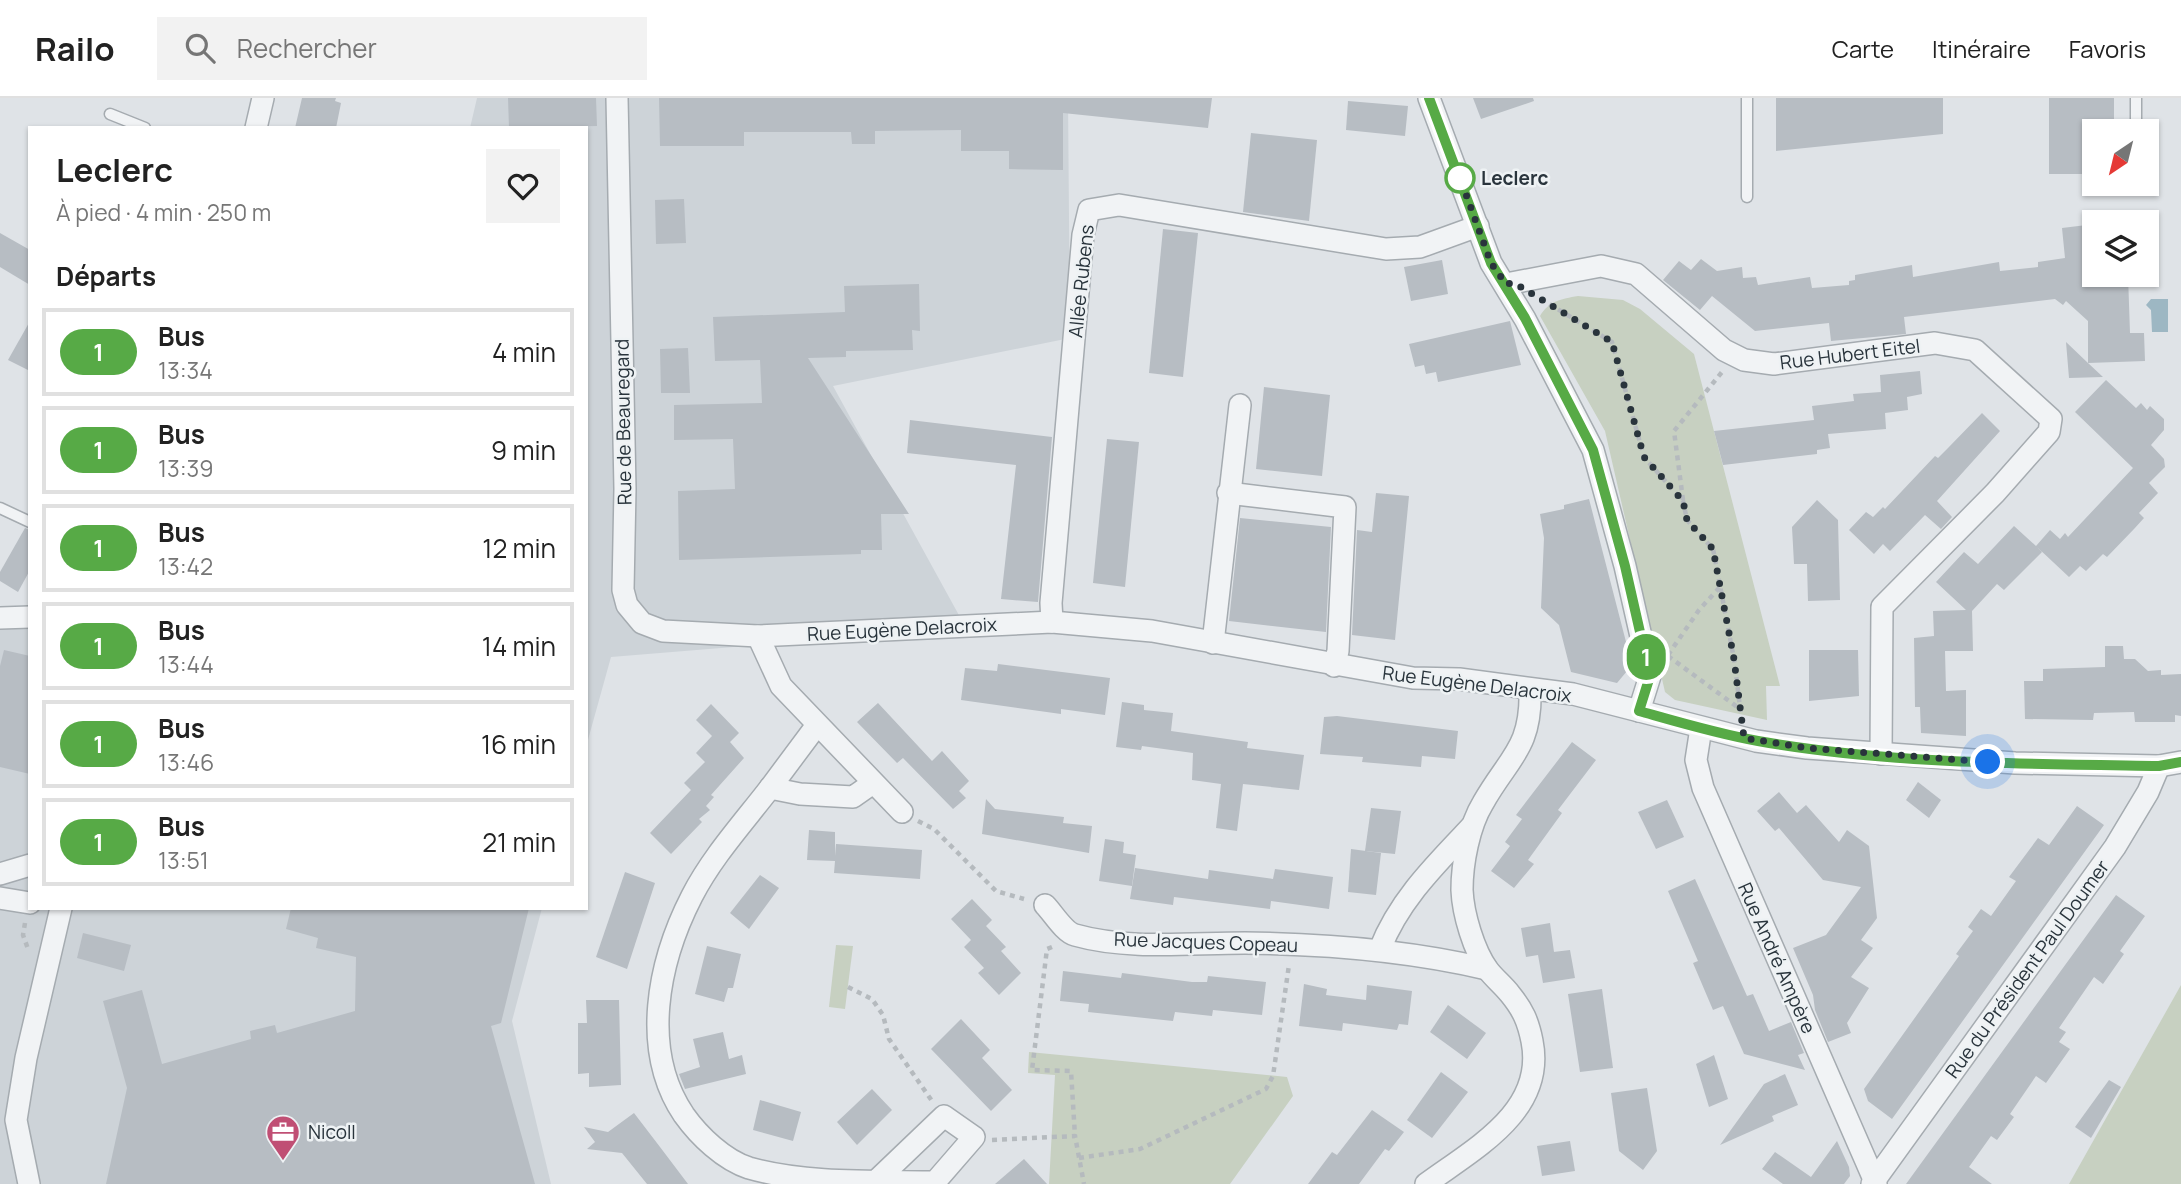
<!DOCTYPE html>
<html lang="fr">
<head>
<meta charset="utf-8">
<style>
  :root { --surface:#fff; --page:#f2f2f2; --text:#222; --muted:#767676; --line:#e0e0e0 }
  body { margin:0; font-family:Manrope,sans-serif; background:var(--page); color:var(--text); height:100vh; display:flex; flex-direction:column; font-size:26px; white-space:nowrap }
  * { box-sizing:border-box; margin:0 }
  p { font-size:23px; color:var(--muted) }
  .icon { flex:none; width:38px; height:38px; fill:none; stroke:currentColor; stroke-width:2; stroke-linecap:round; stroke-linejoin:round }
  .map { position:relative; flex:1; overflow:hidden }
  .side { position:absolute; left:28px; top:28px; width:560px; height:784px; display:flex; flex-direction:column; background:var(--surface); border-radius:0px; box-shadow:0 2px 5px #0004 }
  .side>* { flex:none }
  .badge { padding:0 14px; border-radius:23px; font-size:24px; line-height:46px }
  .needle { width:46px; rotate:215deg }
  .controls { position:absolute; left:2082px; top:21px; display:grid; gap:14px }
  .controls a { display:grid; place-items:center; width:77px; height:77px; border-radius:0px; background:var(--surface); box-shadow:0 2px 5px #0004; font-size:35px }
  .you { position:absolute; width:35px; height:35px; margin:-18px; border:5px solid #fff; border-radius:50%; background:#1a73e8; box-shadow:0 0 0 10px #1a73e833 }
  .map>.badge { position:absolute; translate:-50% -50%; box-shadow:0 0 0 4px #fff }
  h2 { padding:0 28px; font-size:26px; line-height:63px }
  .round { display:grid; place-items:center; flex:none; width:74px; height:74px; border-radius:0px; background:var(--page) }
  .head { display:flex; align-items:center; justify-content:space-between; height:119px; padding:0 28px }
  h1 { font-size:33px; font-weight:700; line-height:52px }
  ul { padding:0; list-style:none }
  li { display:flex; align-items:center; gap:21px; height:88px; margin:0 14px 10px; padding:0 14px; border:4px solid var(--line); border-radius:0px }
  li div { flex:1 }
  li b { display:block; font-size:26px }
  li em { font-style:normal }
  li .badge { min-width:77px; font-weight:700; text-align:center }
  header { display:flex; align-items:center; gap:42px; box-sizing:border-box; height:98px; padding:0 35px; background:var(--surface); border-bottom:2px solid var(--line) }
  header strong { font-size:33px }
  nav { display:flex; gap:38px; margin-inline-start:auto; font-size:24px }
  .search { width:490px; height:63px; background:var(--page); display:flex; align-items:center; gap:18px; box-sizing:border-box; padding:0 24px; border-radius:0px; color:var(--muted); font-size:26px }
  .map>svg:first-child { display:block }
  .built { fill:#cdd3d8 }
  .green { fill:#c7d0c1 }
  .water { fill:#9db7c3 }
  .building { fill:#b7bdc3 }
  .lines { fill:none; stroke-linecap:round; stroke-linejoin:round }
  .service-casing { stroke:#a5abb0; stroke-width:13 }
  .minor-casing { stroke:#a5abb0; stroke-width:24 }
  .path { stroke:#b5babe; stroke-width:4.5; stroke-dasharray:5 5; stroke-linecap:butt }
  .service { stroke:#f1f3f5; stroke-width:10 }
  .minor { stroke:#f1f3f5; stroke-width:21 }
  .line-casing { stroke:#fff; stroke-width:16 }
  .line { stroke:#57aa46; stroke-width:10 }
  .walk { stroke:#29343c; stroke-width:7; stroke-dasharray:0 12.6 }
  .stop-dot { fill:#fff; stroke:#57aa46; stroke-width:3.5 }
  .labels { text-anchor:middle; stroke-width:5; stroke-linejoin:round; paint-order:stroke }
  .stop-label { font-size:19px; font-weight:bold; fill:#29343c; stroke:#eef2f4; text-anchor:start }
  .street-label { font-size:19px; fill:#29343c; stroke:#eef2f4 }
  .poi-label { font-size:19px; fill:#29343c; stroke:#eef2f4; text-anchor:start }
</style>
</head>
<body>
<header>
<strong>Railo</strong>
<div class="search"><svg class="icon" aria-label="search" viewBox="0 0 24 24"><circle cx="10" cy="10" r="6"/><path d="M15 15l6 6"/></svg>Rechercher</div>
<nav><a>Carte</a><a>Itinéraire</a><a>Favoris</a></nav>
</header>
<div class="map">
<svg width="2181" height="1086" viewBox="0 0 2181 1086">
  <rect width="100%" height="100%" fill="#dfe3e7"/>
  <g class="built">
    <polygon points="477,0 1068,0 1070,240 833,288 966,530 611,559 586,649 586,30 470,30"/>
    <polygon points="30,529 30,810 542,810 512,923 551,1086 0,1086 0,530"/>
  </g>
  <g class="green">
    <path d="M1578,198L1623,202L1640,211L1694,256L1780,588H1766L1767,622L1675,602L1665,594L1605,333L1540,218C1549,203 1561,201 1578,198Z"/>
    <polygon points="836,847 853,848 845,911 829,909"/>
    <polygon points="2181,887 2181,1086 2069,1086"/>
    <polygon points="1029,954 1287,979 1293,998 1230,1086 1049,1086 1055,977 1028,975"/>
  </g>
  <polygon class="water" points="2151,201 2168,201 2168,234 2152,234 2151,212 2146,207"/>
  <g class="building">
    <polygon points="302,0 336,0 335,3 341,5 336,30 295,30"/>
    <polygon points="508,0 596,0 597,28 509,30"/>
    <polygon points="659,0 1212,0 1208,30 1063,15 1063,72 1009,71 1009,53 961,53 961,32 875,33 875,46 852,46 851,34 744,34 744,48 660,48"/>
    <polygon points="1473,0 1533,0 1534,3 1481,21"/>
    <polygon points="1776,0 1943,0 1943,36 1776,53"/>
    <polygon points="2049,0 2114,0 2114,33 2095,33 2095,76 2049,76"/>
    <polygon points="1348,3 1408,8 1405,38 1346,32"/>
    <polygon points="1251,35 1317,42 1309,123 1243,114"/>
    <polygon points="684,101 686,145 656,146 655,102"/>
    <polygon points="2095,126 2095,177 2128,177 2130,235 2144,235 2145,263 2088,265 2103,279 2069,280 2066,244 2088,265 2088,223 2066,203 2063,207 2055,201 1904,219 1906,236 1831,243 1829,225 1755,233 1712,198 1700,212 1663,182 1679,163 1691,172 1701,161 1717,173 1742,169 1743,180 1756,179 1758,187 1810,179 1812,190 1849,187 1849,183 1855,182 1855,177 1912,167 1913,179 1999,164 2000,173 2038,169 2038,164 2065,160 2062,130"/>
    <polygon points="1163,131 1198,135 1183,279 1149,275"/>
    <polygon points="0,135 30,152 30,187 0,169"/>
    <polygon points="1442,162 1448,196 1411,203 1404,169"/>
    <polygon points="919,186 920,233 912,232 913,252 846,253 846,259 808,260 909,416 881,416 882,452 861,452 861,456 679,462 678,393 735,391 733,341 674,342 674,307 762,305 760,262 715,263 713,219 845,214 844,188"/>
    <polygon points="30,223 30,273 8,262"/>
    <polygon points="1510,223 1521,267 1438,284 1436,274 1426,276 1424,267 1415,269 1409,246"/>
    <polygon points="688,250 690,295 661,295 660,251"/>
    <polygon points="1920,273 1922,296 1907,299 1908,312 1885,315 1886,331 1828,336 1830,350 1817,352 1817,356 1723,367 1714,333 1814,322 1812,308 1854,303 1853,296 1881,294 1880,277"/>
    <polygon points="2106,282 2136,310 2141,305 2147,312 2150,308 2164,321 2164,332 2151,347 2164,361 2165,369 2149,385 2158,395 2139,415 2144,420 2134,431 2107,459 2103,456 2086,473 2080,468 2069,479 2037,449 2042,454 2004,492 1997,486 1972,513 1973,553 1945,553 1946,593 1966,592 1966,638 1921,635 1920,609 1915,609 1914,540 1934,538 1933,513 1966,512 1936,484 1964,454 1978,466 2014,428 2036,448 2050,432 2060,441 2065,435 2068,439 2133,370 2075,314"/>
    <polygon points="1264,289 1330,297 1322,378 1256,371"/>
    <polygon points="1982,315 2000,333 1937,403 1952,419 1941,431 1925,417 1890,453 1883,446 1874,456 1849,432 1866,414 1873,419 1883,409 1885,411 1935,358 1938,360 1948,350"/>
    <polygon points="910,322 1052,339 1038,504 1001,501 1016,367 907,355"/>
    <polygon points="1107,341 1139,344 1125,489 1093,485"/>
    <polygon points="1376,395 1409,398 1395,542 1352,537 1357,432 1372,434"/>
    <polygon points="1589,401 1632,567 1617,585 1571,574 1559,527 1541,510 1544,440 1540,416 1564,411 1564,407"/>
    <polygon points="1817,402 1838,422 1840,502 1808,503 1807,466 1794,466 1792,429"/>
    <polygon points="1240,420 1331,429 1326,534 1229,523"/>
    <polygon points="25,430 30,432 30,472 18,494 0,483 0,474"/>
    <polygon points="2105,548 2123,548 2124,561 2135,561 2148,573 2161,572 2161,577 2181,576 2181,618 2175,617 2175,624 2135,624 2134,614 2094,615 2093,622 2025,621 2024,583 2043,583 2043,571 2105,569"/>
    <polygon points="4,552 30,558 30,676 0,669 0,568"/>
    <polygon points="1809,552 1858,552 1859,598 1809,603"/>
    <polygon points="998,566 1110,580 1105,617 1061,611 1061,616 961,602 965,570 997,573"/>
    <polygon points="1122,604 1144,607 1144,612 1173,615 1171,633 1248,644 1247,650 1304,657 1299,692 1243,686 1237,733 1216,730 1221,686 1192,682 1193,655 1142,648 1141,652 1116,649"/>
    <polygon points="878,605 932,663 942,653 969,683 959,693 966,700 953,711 903,660 897,665 857,624"/>
    <polygon points="711,606 739,635 730,644 744,660 711,697 714,699 706,708 710,712 699,721 702,724 671,756 650,735 691,692 684,685 705,664 696,655 712,638 696,622"/>
    <polygon points="1337,618 1458,633 1455,661 1422,658 1421,669 1362,664 1363,659 1320,656 1324,619"/>
    <polygon points="1572,644 1596,662 1558,712 1562,715 1528,762 1534,766 1514,790 1491,773 1510,748 1505,744 1522,721 1516,717"/>
    <polygon points="1918,684 1941,702 1929,720 1906,702"/>
    <polygon points="1779,694 1797,715 1806,707 1839,744 1847,732 1869,748 1877,820 1861,842 1873,850 1851,879 1869,890 1847,925 1851,935 1828,944 1815,912 1813,897 1793,850 1826,837 1861,789 1823,782 1779,730 1775,733 1757,713"/>
    <polygon points="986,701 995,711 1064,719 1063,725 1092,728 1089,755 982,736"/>
    <polygon points="1667,702 1684,739 1656,751 1638,714"/>
    <polygon points="2077,708 2104,727 1892,1021 1868,1003 1864,991 1959,858 1956,856 1973,833 1968,829 1981,811 1991,818 2016,783 2009,779 2038,740 2049,747"/>
    <polygon points="1371,710 1401,713 1395,756 1365,753"/>
    <polygon points="809,732 835,734 835,758 836,746 922,752 920,781 834,775 835,763 807,762"/>
    <polygon points="1105,741 1124,744 1123,755 1136,757 1132,788 1099,783"/>
    <polygon points="1351,751 1381,755 1376,797 1348,794"/>
    <polygon points="1135,770 1208,781 1209,772 1273,781 1275,771 1333,779 1329,811 1271,803 1270,811 1174,799 1173,807 1130,801"/>
    <polygon points="625,774 655,785 627,871 596,859"/>
    <polygon points="760,777 779,790 749,831 730,815"/>
    <polygon points="1695,781 1747,898 1753,896 1769,933 1791,924 1804,955 1798,957 1805,972 1744,956 1723,908 1713,912 1693,865 1698,863 1668,793"/>
    <polygon points="2116,797 2145,818 2120,853 2124,856 2103,886 2094,879 2059,930 2066,934 2059,944 2070,951 2046,985 2036,978 2010,1016 2014,1019 1997,1042 1991,1038 1969,1069 1992,1086 1906,1086"/>
    <polygon points="972,801 992,822 986,828 1006,849 1001,853 1021,875 999,897 978,875 984,870 964,849 971,842 951,821"/>
    <polygon points="291,810 529,810 501,925 491,928 535,1086 106,1086 127,990 103,903 142,892 162,966 251,941 250,933 275,927 277,935 355,913 356,859 316,850 318,840 286,831"/>
    <polygon points="1550,825 1554,854 1545,855 1570,852 1575,880 1543,885 1538,857 1526,859 1521,830"/>
    <polygon points="83,835 131,847 124,873 77,860"/>
    <polygon points="707,848 741,856 733,890 728,890 724,904 695,896"/>
    <polygon points="1063,873 1121,880 1122,875 1192,884 1207,884 1208,878 1266,884 1262,917 1213,912 1212,918 1175,914 1173,923 1088,914 1089,906 1060,903"/>
    <polygon points="1304,886 1327,891 1326,897 1366,902 1367,887 1412,893 1408,927 1399,926 1397,932 1343,925 1342,933 1299,928"/>
    <polygon points="1602,891 1613,970 1580,974 1568,896"/>
    <polygon points="586,902 619,902 621,987 589,989 589,975 578,976 578,925 587,925"/>
    <polygon points="1448,907 1486,935 1467,961 1430,934"/>
    <polygon points="961,921 990,952 982,960 1012,992 991,1013 931,951"/>
    <polygon points="723,934 729,961 742,957 746,976 685,991 679,976 700,969 693,941"/>
    <polygon points="1714,957 1728,1001 1709,1009 1696,966"/>
    <polygon points="1441,974 1468,994 1432,1040 1407,1022"/>
    <polygon points="1785,976 1798,1007 1772,1018 1774,1023 1720,1047 1764,986"/>
    <polygon points="2109,982 2121,989 2091,1040 2075,1029"/>
    <polygon points="1647,990 1657,1053 1643,1072 1619,1053 1611,995"/>
    <polygon points="872,991 892,1012 857,1047 837,1024"/>
    <polygon points="760,1002 801,1014 793,1043 753,1032"/>
    <polygon points="1372,1012 1404,1034 1389,1053 1385,1051 1359,1086 1308,1086 1332,1054 1337,1057"/>
    <polygon points="634,1015 660,1049 688,1086 647,1086 622,1055 587,1051 595,1044 584,1029 608,1034"/>
    <polygon points="1570,1043 1575,1073 1542,1078 1537,1048"/>
    <polygon points="1837,1043 1849,1069 1850,1078 1844,1086 1783,1086 1762,1071 1775,1054 1811,1079"/>
    <polygon points="1024,1061 1047,1086 995,1086"/>
  </g>
  <g class="lines">
    <g class="service-casing">
      <g id="service">
        <polyline points="110,16 145,30"/>
        <polyline points="2136,31 2136,0"/>
        <polyline points="1747,99 1747,0"/>
        <polyline points="0,410 30,424"/>
      </g>
    </g>
    <g class="minor-casing">
      <g id="minor">
        <polyline points="617,0 625,391 623,492 627,507 642,525 663,533 758,538 1052,524 1152,533 1413,580 1459,581 1573,596 1756,643 1807,650 2015,665 2159,668 2181,664"/>
        <polyline points="1429,0 1491,165 1525,221 1593,352 1625,468 1650,578 1639,613"/>
        <polyline points="256,30 263,0"/>
        <polyline points="1506,186 1601,168 1636,176 1724,252 1744,262 1774,266 1935,245 1975,252 2051,321 2049,334 1995,395 1882,509 1881,656"/>
        <polyline points="1228,395 1345,409 1338,553 1334,568"/>
        <polyline points="0,520 30,519"/>
        <polyline points="1052,524 1051,505 1083,137 1089,112 1119,107 1386,151 1420,149 1478,128"/>
        <polyline points="758,538 781,588 902,714"/>
        <polyline points="1213,545 1240,307"/>
        <polyline points="817,627 770,690 800,696 853,699 873,685"/>
        <polyline points="1701,630 1696,662 1703,690 1876,1086"/>
        <path d="M770,690C743,725 712,759 692,798C658,864 640,952 684,1017C699,1038 724,1062 749,1070C804,1086 877,1083 935,1084L974,1039L944,1018L876,1083"/>
        <polyline points="0,776 30,767"/>
        <polyline points="0,800 30,805"/>
        <path d="M1045,807C1053,815 1064,834 1075,837C1128,852 1190,845 1245,845C1326,846 1407,852 1487,871"/>
        <path d="M1380,851C1399,802 1436,766 1472,728"/>
        <polyline points="29,1086 16,1022 26,960 61,810"/>
        <path d="M1426,1086C1475,1050 1546,1013 1532,943C1528,923 1523,912 1510,896C1503,887 1495,881 1488,872C1474,853 1463,816 1462,792C1462,765 1469,728 1483,705C1509,659 1532,650 1530,591"/>
        <polyline points="1872,1086 2115,749 2148,694 2159,668"/>
      </g>
    </g>
    <g class="path">
      <polyline points="1541,201 1612,244 1644,359 1683,403 1687,422 1713,451 1734,561 1741,617"/>
      <polyline points="1683,402 1674,333 1722,274"/>
      <polyline points="1668,557 1699,512 1720,489"/>
      <polyline points="1668,558 1740,611"/>
      <polyline points="918,723 934,731 996,793 1024,801"/>
      <polyline points="25,825 23,837 28,851"/>
      <polyline points="1052,849 1047,851 1032,972 1071,973 1075,1038"/>
      <polyline points="848,889 872,901 883,917 889,941 932,1003"/>
      <polyline points="992,1042 1075,1038 1084,1086"/>
      <polyline points="1079,1060 1140,1051 1266,991 1273,978 1289,867"/>
    </g>
    <use href="#service" class="service"/>
    <use href="#minor" class="minor"/>
  </g>
  <g class="lines">
    <g class="line-casing">
      <path id="line" d="M1429,0L1491,165L1525,220L1593,352L1625,468L1650,578L1639,613C1678,624 1718,636 1758,643C1888,666 2027,666 2159,668L2181,664"/>
    </g>
    <use href="#line" class="line"/>
    <polyline class="walk" points="1460,80 1459,77 1491,165 1506,186 1514,185 1612,244 1644,359 1683,403 1687,422 1713,451 1734,561 1744,640 1807,650 1988,664"/>
  </g>
  <defs>
    <g id="office-pin" transform="scale(1.75)"><path d="M0 17L-7.5 6A9.5 9.5 0 1 1 7.5 6Z" fill="#c04f74" stroke="#eef2f4"/><path d="M-6-3h4V-5.5h4V-3h4V5H-6ZM-1-4.5V-3h2v-1.5ZM-6 0V1H6V0Z" fill="#fff"/></g>
  </defs>
  <g fill-rule="evenodd">
    <use href="#office-pin" x="283" y="1034"/>
  </g>
  <circle class="stop-dot" cx="1460" cy="80" r="14"/>
  <g class="labels">
    <g class="stop-label">
      <text x="1481" y="87">Leclerc</text>
    </g>
    <g class="street-label">
      <text transform="translate(1081 183) rotate(-84)" y="7">Allée Rubens</text>
      <text transform="translate(1850 256) rotate(-7)" y="7">Rue Hubert Eitel</text>
      <text transform="translate(623 324) rotate(-91)" y="7">Rue de Beauregard</text>
      <text transform="translate(902 531) rotate(-3)" y="7">Rue Eugène Delacroix</text>
      <text transform="translate(1477 586) rotate(7)" y="7">Rue Eugène Delacroix</text>
      <text transform="translate(1206 844) rotate(2)" y="7">Rue Jacques Copeau</text>
      <text transform="translate(1777 860) rotate(66)" y="7">Rue André Ampère</text>
      <text transform="translate(2027 871) rotate(-54)" y="7">Rue du Président Paul Doumer</text>
    </g>
    <g class="poi-label">
      <text x="308" y="1041">Nicoll</text>
    </g>
  </g>
</svg>
<div class="controls">
<a><svg class="needle" viewBox="-14 -14 28 28"><path d="M0-13l5 13h-10z" fill="#e53935"/><path d="M0 13l5-13h-10z" fill="#767676"/></svg></a>
<a><svg class="icon" aria-label="layers" viewBox="0 0 24 24"><path d="M12 4l9 5-9 5-9-5zM3 14l9 5 9-5"/></svg></a>
</div>
<div class="you" style="left:1988px;top:664px"></div>
<b class="badge" style="left:1646px;top:559px;background:#57aa46;color:#fff">1</b>
<section class="side">
<div class="head"><div><h1>Leclerc</h1><p>À pied · 4 min · 250 m</p></div><a class="round"><svg class="icon" aria-label="heart" viewBox="0 0 24 24"><path d="M12 20l-8-8c-3-5 5-10 8-4 3-6 11-1 8 4z"/></svg></a></div>
<h2>Départs</h2>
<ul>
<li><span class="badge" style="background:#57aa46;color:#fff">1</span><div><b>Bus</b><p>13:34</p></div><em>4 min</em></li>
<li><span class="badge" style="background:#57aa46;color:#fff">1</span><div><b>Bus</b><p>13:39</p></div><em>9 min</em></li>
<li><span class="badge" style="background:#57aa46;color:#fff">1</span><div><b>Bus</b><p>13:42</p></div><em>12 min</em></li>
<li><span class="badge" style="background:#57aa46;color:#fff">1</span><div><b>Bus</b><p>13:44</p></div><em>14 min</em></li>
<li><span class="badge" style="background:#57aa46;color:#fff">1</span><div><b>Bus</b><p>13:46</p></div><em>16 min</em></li>
<li><span class="badge" style="background:#57aa46;color:#fff">1</span><div><b>Bus</b><p>13:51</p></div><em>21 min</em></li>
</ul>
</section>
</div>
</body>
</html>
